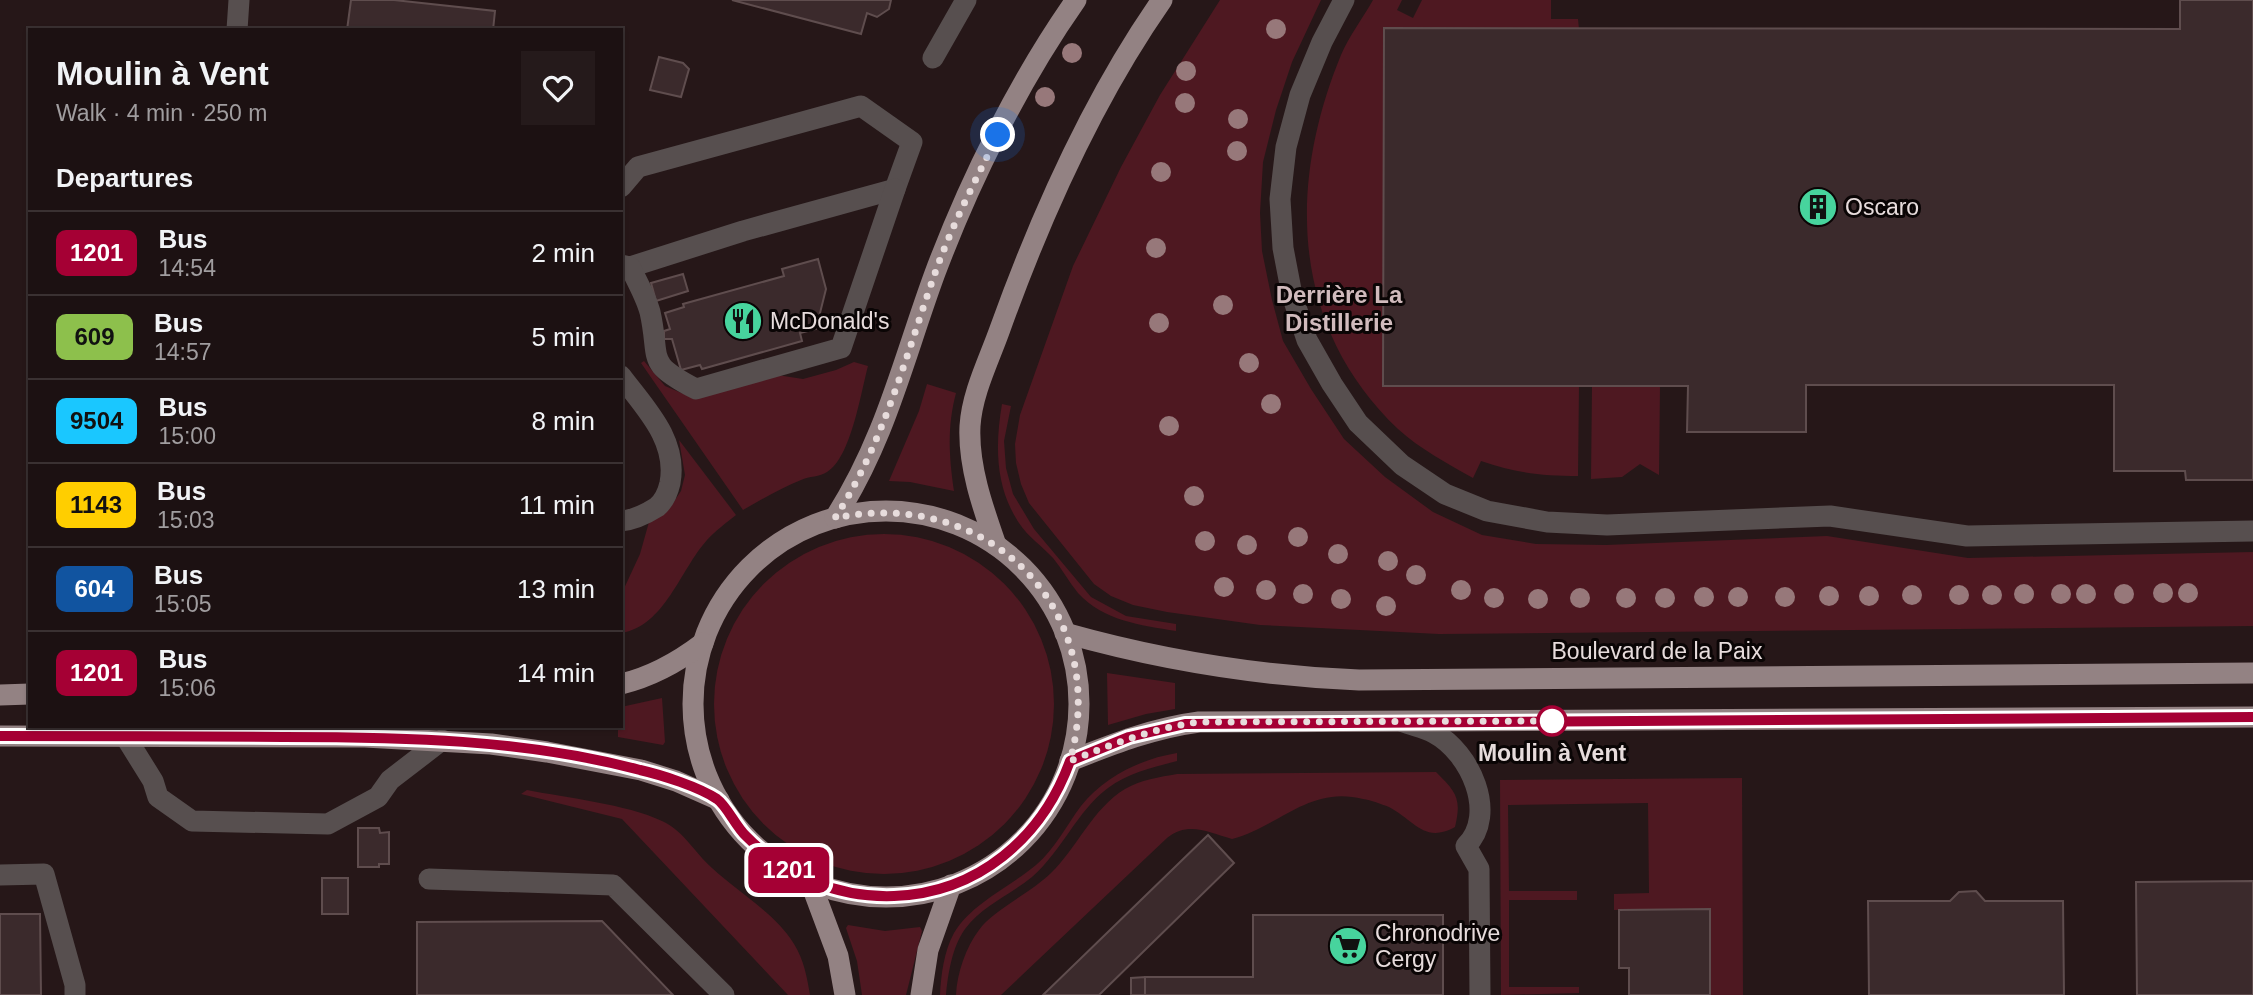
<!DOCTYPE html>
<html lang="en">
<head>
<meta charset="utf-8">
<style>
  :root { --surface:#1c1112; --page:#251a1b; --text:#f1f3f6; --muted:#a09d9f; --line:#3a3132 }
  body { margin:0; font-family:Helvetica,sans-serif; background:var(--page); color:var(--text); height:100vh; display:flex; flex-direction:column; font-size:26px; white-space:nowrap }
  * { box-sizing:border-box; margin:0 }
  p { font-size:23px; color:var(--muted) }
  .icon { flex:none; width:38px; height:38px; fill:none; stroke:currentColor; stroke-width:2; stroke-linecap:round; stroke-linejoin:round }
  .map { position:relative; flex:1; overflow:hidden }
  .panel { position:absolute; left:28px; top:28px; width:595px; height:700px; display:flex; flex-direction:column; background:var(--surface); border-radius:0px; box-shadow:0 2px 5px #0004,0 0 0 2px var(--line) }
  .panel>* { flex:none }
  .badge { padding:0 14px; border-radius:10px; font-size:24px; line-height:46px }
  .you { position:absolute; width:35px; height:35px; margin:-18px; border:5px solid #fff; border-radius:50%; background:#1a73e8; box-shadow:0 0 0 10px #1a73e833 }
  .map>.badge { position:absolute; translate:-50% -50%; box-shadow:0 0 0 4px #fff }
  h2 { padding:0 28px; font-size:26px; line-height:63px }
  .round { display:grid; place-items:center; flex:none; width:74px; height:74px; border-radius:0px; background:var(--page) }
  .summary { display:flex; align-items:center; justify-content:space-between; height:119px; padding:0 28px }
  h1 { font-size:33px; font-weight:700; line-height:52px }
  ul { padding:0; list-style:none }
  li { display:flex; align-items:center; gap:21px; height:84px; padding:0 28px; border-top:2px solid var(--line) }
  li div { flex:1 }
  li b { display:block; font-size:26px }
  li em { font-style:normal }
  li .badge { min-width:77px; font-weight:700; text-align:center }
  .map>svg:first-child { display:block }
  .grass { fill:#4e1821 }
  .building { fill:#3b2a2c; stroke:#5f4d4e; stroke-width:2 }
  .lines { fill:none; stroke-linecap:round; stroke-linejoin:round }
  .minor { stroke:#574f4f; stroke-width:21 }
  .major { stroke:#938283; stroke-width:21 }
  .tree { fill:#97787a }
  .line-casing { stroke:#fff; stroke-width:16 }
  .line { stroke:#a50034; stroke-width:10 }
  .walk { stroke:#e7dcdc; stroke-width:7; stroke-dasharray:0 12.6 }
  .stop-dot { fill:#fff; stroke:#a50034; stroke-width:3.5 }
  .labels { text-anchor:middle; stroke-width:6; stroke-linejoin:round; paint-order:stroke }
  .poi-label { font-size:23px; fill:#e7dcdc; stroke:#0a0505; text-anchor:start }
  .street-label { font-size:23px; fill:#e7dcdc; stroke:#0a0505 }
  .stop-label { font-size:23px; font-weight:bold; fill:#e7dcdc; stroke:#0a0505 }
  .neighbourhood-label { font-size:24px; font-weight:bold; fill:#d1bbbd; stroke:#0a0505 }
</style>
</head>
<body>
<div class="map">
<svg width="2253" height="995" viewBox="0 0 2253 995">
  <rect width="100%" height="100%" fill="#261718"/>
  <g class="grass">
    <polygon points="1220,0 1321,0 1292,62 1276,110 1263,162 1260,213 1262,251 1272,300 1283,341 1311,389 1344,439 1385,477 1433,512 1482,535 1536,544 1606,545 1827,536 1968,558 2253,552 2253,626 1439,634 1260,625 1167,612 1133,605 1111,596 1094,584 1029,503 1021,484 1016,463 1015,444 1020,415 1073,266 1121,167 1160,95"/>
    <path d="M1373,0H1402L1397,10L1413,18L1422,0H1551V19H1578L1579,29H1384L1383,385L1579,386L1578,476C1542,476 1515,473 1481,461L1473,478C1448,464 1420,449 1398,429C1291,327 1287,186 1341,55C1349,36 1363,18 1373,0Z"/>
    <path d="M644,361L665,386L691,397L777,375L803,379L836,370L854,362L868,366C861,392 851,458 827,472C820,477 809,476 801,480C781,488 762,499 743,510L641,363Z"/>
    <path d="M927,384L956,393C947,427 949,456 954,491L910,482L889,481L919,411Z"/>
    <polygon points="1592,386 1660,386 1659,475 1640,464 1622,477 1591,479"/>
    <path d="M1002,404L1011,406L1004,441L1006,468L1013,494L1034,529L1091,597L1126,616L1176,624V631C1140,625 1104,621 1078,593C1069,582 1062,569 1053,558C1042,546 1028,537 1019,523C995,487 995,445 1002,404Z"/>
    <path d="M679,440L736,515C726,523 715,531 707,540C680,570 665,626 621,633V595L640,554L649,522L671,506L681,491L685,475Z"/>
    <circle cx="884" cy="704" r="170"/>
    <polygon points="1107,673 1175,683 1175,709 1146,714 1108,725"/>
    <polygon points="662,698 665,742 663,745 618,737 618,726 621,726 621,707"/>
    <path d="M1177,753V761C1154,767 1128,773 1108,788C1077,811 1062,851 1032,877C1010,895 982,906 965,929C952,947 948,974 946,995H940C941,975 944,951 954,933C972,903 1010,887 1036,865C1055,849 1066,826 1081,806C1105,776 1141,759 1177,753Z"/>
    <path d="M1436,772C1456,792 1462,798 1455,827C1424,844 1414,820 1389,807C1381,804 1371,800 1363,799C1309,785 1279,827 1232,839C1208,832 1188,821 1167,838L1001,995H956C957,973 966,947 979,930C992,911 1032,892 1051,873C1077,848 1093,808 1125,789C1140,780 1160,777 1177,774Z"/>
    <polygon points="1742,778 1743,995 1710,995 1709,909 1614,910 1614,894 1649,893 1648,803 1508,805 1509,891 1577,891 1577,900 1509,900 1509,987 1579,987 1579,993 1501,995 1500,780"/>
    <path d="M527,790C567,798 626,804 662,821C684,831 695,853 712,868C739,893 775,913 794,944C804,960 807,977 810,995H788L622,819L521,794Z"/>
    <polygon points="848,925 885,931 920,927 922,931 906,995 862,995 857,961 846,928"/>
  </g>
  <g class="building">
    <polygon points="351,0 394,0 495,11 493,30 347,30"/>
    <polygon points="732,0 891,0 889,9 877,17 867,13 861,34"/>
    <polygon points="2180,0 2253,0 2253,480 2186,480 2185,471 2114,471 2114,385 1806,385 1806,432 1687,432 1688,386 1383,386 1384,28 2180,29"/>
    <polygon points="659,57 683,63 689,69 681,97 650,90"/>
    <polygon points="818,259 826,289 816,329 800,333 802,341 702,369 700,365 681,370 672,339 664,339 664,331 670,329 665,313 684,307 683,304 784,276 782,269"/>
    <polygon points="683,274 688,291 656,301 651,283"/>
    <polygon points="358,828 379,828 380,833 389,832 389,864 379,864 379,867 358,867"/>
    <polygon points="1208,835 1234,863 1099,995 1043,995"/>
    <rect x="322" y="878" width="26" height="36"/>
    <polygon points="2253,881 2253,995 2137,995 2136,882"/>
    <polygon points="1976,891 1985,901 2063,901 2064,995 1869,995 1868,901 1950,901 1959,892"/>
    <polygon points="1710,909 1710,995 1629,995 1629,968 1619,968 1619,910"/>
    <polygon points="0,914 40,914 41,995 0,995"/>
    <polygon points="1253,915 1443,915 1443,995 1145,995 1145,977 1253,977"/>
    <polygon points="602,921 673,995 417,995 417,922"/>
    <polygon points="1145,977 1145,995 1131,995 1131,978"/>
  </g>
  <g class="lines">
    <g class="minor">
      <polyline points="1344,0 1322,42 1300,95 1286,147 1280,199 1283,248 1292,295 1307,340 1332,384 1358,423 1402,465 1445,494 1487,511 1547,522 1607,525 1830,516 1967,536 2253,531"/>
      <polyline points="237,30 239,0"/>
      <polyline points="933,58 966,0"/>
      <polyline points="621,187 638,167 861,106 912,142 895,189 743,231 630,267 621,265"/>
      <path d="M630,267C637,281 646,297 650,312C661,361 644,362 696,389L841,348L895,189"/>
      <path d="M621,376C645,408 678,440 670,483C668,492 664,501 657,507C646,514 634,520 621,521"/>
      <path d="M1403,722C1414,726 1425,728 1434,733C1470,752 1498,814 1466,846L1479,869L1480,995"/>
      <polyline points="125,736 153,781 158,797 192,821 328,824 378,797 390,780 442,740"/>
      <polyline points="0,875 44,874 75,985 75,995"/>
      <polyline points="429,879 613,885 724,995"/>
    </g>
    <g class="major">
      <circle cx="886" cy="704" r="193"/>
      <path d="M835,518C886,438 903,360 935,273C970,180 1019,81 1076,0"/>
      <path d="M996,545C983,508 968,466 970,426C972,393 989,360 1000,329C1041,215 1092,100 1162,0"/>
      <path d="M1065,633C1161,660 1260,676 1359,680L2253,673"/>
      <path d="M621,684C651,677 678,662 703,643"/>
      <polyline points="0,695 30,694"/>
      <polyline points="0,736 365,737 491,744 547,752 641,770 676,781 719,800"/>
      <path d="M1070,761C1113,744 1153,728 1199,722L2253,717"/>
      <polyline points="810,881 838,956 845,995"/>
      <polyline points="921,995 928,950 951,885"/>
    </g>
  </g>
  <g class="tree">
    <circle cx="1276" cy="29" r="10"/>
    <circle cx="1072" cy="53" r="10"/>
    <circle cx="1186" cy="71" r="10"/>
    <circle cx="1045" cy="97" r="10"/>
    <circle cx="1185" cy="103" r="10"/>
    <circle cx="1238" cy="119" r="10"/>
    <circle cx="1237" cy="151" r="10"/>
    <circle cx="1161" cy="172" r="10"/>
    <circle cx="1156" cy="248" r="10"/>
    <circle cx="1223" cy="305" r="10"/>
    <circle cx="1159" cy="323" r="10"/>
    <circle cx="1249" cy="363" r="10"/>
    <circle cx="1271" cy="404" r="10"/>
    <circle cx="1169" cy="426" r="10"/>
    <circle cx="1194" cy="496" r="10"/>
    <circle cx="1298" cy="537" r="10"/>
    <circle cx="1205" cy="541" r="10"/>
    <circle cx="1247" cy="545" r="10"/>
    <circle cx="1338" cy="554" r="10"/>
    <circle cx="1388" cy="561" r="10"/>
    <circle cx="1416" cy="575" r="10"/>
    <circle cx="1224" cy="587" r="10"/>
    <circle cx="1266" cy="590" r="10"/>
    <circle cx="1461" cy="590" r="10"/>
    <circle cx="2163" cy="593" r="10"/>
    <circle cx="2188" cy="593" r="10"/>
    <circle cx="1303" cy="594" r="10"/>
    <circle cx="2024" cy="594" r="10"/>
    <circle cx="2061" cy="594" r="10"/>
    <circle cx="2086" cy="594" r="10"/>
    <circle cx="2124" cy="594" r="10"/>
    <circle cx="1912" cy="595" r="10"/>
    <circle cx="1959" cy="595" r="10"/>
    <circle cx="1992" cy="595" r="10"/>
    <circle cx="1829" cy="596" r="10"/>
    <circle cx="1869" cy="596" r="10"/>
    <circle cx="1704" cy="597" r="10"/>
    <circle cx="1738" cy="597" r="10"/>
    <circle cx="1785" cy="597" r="10"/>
    <circle cx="1494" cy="598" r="10"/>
    <circle cx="1580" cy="598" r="10"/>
    <circle cx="1626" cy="598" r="10"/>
    <circle cx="1665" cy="598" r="10"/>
    <circle cx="1341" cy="599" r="10"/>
    <circle cx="1538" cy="599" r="10"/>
    <circle cx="1386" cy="606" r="10"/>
  </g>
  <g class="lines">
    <g class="line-casing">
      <path id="line" d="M0,736C94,736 189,736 283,737C402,737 524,739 640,770C662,775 699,787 717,799C727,806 736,827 746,836C785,876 838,898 894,896C978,893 1042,838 1070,761L1129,737L1185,724L2253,717"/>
    </g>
    <use href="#line" class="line"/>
    <path class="walk" d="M998,135C975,181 951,227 934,276C905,359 883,444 835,518C987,486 1112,609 1070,761C1113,744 1153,728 1199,722L1562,721H1552"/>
  </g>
  <defs>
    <g id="building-disc" transform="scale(2.0125)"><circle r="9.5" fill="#47d49d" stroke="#0a0505"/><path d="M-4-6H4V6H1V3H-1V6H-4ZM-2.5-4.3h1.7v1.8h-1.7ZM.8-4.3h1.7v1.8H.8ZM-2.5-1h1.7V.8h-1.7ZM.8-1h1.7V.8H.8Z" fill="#111"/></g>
    <g id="restaurant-disc" transform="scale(2.0125)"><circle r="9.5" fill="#47d49d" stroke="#0a0505"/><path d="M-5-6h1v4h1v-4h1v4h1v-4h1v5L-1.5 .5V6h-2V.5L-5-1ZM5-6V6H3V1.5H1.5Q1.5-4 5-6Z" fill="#111"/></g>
    <g id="supermarket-disc" transform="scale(2.0125)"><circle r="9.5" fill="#47d49d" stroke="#0a0505"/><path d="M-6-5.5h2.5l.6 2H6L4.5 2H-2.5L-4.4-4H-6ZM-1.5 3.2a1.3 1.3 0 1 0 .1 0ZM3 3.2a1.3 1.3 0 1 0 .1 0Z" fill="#111"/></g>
  </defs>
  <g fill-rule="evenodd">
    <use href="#building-disc" x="1818" y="207"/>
    <use href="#restaurant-disc" x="743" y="321"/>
    <use href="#supermarket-disc" x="1348" y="946"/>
  </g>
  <circle class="stop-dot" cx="1552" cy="721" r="14"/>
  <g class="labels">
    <g class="poi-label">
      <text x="1845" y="215">Oscaro</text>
      <text x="770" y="329">McDonald's</text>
      <text x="1375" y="941">Chronodrive<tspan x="1375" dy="26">Cergy</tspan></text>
    </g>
    <g class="street-label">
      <text x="1657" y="659">Boulevard de la Paix</text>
    </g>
    <g class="stop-label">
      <text x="1552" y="761">Moulin à Vent</text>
    </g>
    <g class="neighbourhood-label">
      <text x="1339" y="303">Derrière La<tspan x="1339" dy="28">Distillerie</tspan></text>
    </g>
  </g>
</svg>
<div class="you" style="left:998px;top:135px"></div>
<b class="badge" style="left:789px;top:870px;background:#a50034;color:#fff">1201</b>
<section class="panel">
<div class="summary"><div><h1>Moulin à Vent</h1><p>Walk · 4 min · 250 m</p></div><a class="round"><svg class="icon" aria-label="heart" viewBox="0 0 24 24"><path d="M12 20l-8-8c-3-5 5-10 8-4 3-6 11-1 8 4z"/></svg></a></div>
<h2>Departures</h2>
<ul>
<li><span class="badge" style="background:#a50034;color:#fff">1201</span><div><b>Bus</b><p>14:54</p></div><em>2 min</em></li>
<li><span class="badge" style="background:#8dc04c;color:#111">609</span><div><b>Bus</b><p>14:57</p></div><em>5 min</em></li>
<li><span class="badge" style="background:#1ac7ff;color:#111">9504</span><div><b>Bus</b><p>15:00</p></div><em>8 min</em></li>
<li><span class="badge" style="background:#ffce00;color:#111">1143</span><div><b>Bus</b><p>15:03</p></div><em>11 min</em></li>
<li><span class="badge" style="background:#1154a0;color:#fff">604</span><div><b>Bus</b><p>15:05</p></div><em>13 min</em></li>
<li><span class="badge" style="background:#a50034;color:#fff">1201</span><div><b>Bus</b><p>15:06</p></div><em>14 min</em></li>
</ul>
</section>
</div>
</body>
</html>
